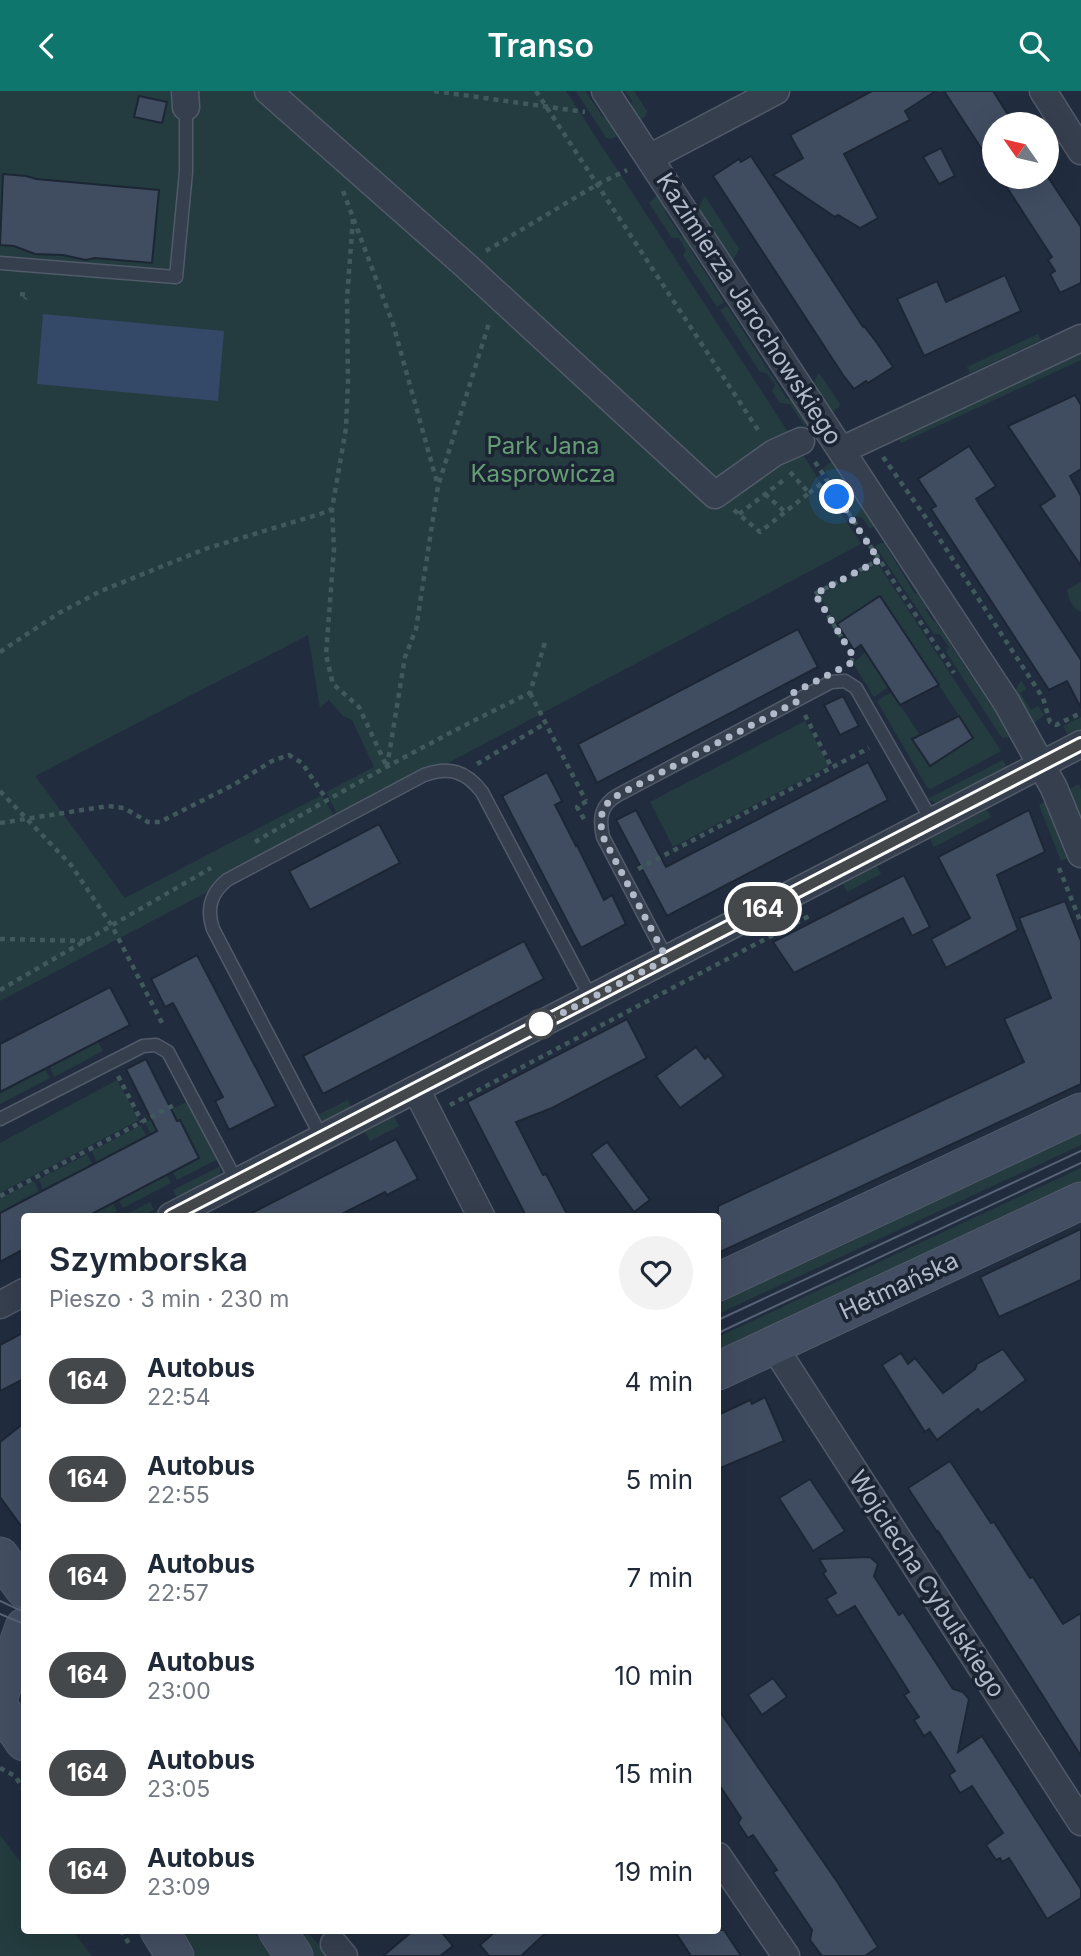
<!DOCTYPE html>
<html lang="pl">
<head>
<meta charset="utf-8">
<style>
  :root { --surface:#fff; --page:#f2f2f3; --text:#1f2937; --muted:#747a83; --accent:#0f766e }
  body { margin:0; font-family:Inter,sans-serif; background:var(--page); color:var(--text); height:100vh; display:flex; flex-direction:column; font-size:26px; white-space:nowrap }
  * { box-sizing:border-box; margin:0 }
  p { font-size:23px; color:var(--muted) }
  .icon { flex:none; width:38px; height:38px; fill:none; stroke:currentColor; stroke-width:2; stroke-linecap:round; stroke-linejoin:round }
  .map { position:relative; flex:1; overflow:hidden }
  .sheet { position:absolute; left:21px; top:1122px; width:700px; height:721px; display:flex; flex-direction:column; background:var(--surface); border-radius:7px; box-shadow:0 7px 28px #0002 }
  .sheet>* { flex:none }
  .badge { padding:0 14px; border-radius:23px; font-size:24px; line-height:46px }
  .needle { width:46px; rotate:304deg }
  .buttons { position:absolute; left:982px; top:21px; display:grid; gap:14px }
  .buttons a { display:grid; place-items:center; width:77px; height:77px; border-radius:50%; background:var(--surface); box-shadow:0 7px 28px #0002; font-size:35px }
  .you { position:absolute; width:35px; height:35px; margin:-18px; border:5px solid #fff; border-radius:50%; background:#1a73e8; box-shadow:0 0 0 10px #1a73e833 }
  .map>.badge { position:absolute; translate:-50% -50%; box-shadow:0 0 0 4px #fff }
  .round { display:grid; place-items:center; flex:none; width:74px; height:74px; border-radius:37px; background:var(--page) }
  .summary { display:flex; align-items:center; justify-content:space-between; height:119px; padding:0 28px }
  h1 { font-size:33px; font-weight:600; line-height:52px }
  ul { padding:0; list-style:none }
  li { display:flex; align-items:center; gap:21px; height:98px; padding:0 28px }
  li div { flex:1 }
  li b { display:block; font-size:26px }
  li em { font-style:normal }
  li .badge { min-width:77px; font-weight:700; text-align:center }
  header { display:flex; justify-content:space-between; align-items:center; height:91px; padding:0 28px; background:var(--accent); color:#fff; font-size:32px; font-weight:600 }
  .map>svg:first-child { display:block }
  .green { fill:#243c3f }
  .water { fill:#344867 }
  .building { fill:#404d61; stroke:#1d2635; stroke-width:2 }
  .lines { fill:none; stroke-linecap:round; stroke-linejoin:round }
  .lane-casing { stroke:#515a69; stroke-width:15 }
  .street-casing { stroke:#515a69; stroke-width:29 }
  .secondary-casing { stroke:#515a69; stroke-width:39 }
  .path { stroke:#41595c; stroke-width:4.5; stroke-dasharray:5 5; stroke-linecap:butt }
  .lane { stroke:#363f4e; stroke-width:12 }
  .street { stroke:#363f4e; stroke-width:26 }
  .secondary { stroke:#434e62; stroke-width:37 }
  .tram { stroke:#576376; stroke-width:2 }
  .line-casing { stroke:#fff; stroke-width:16 }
  .line { stroke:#45484a; stroke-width:10 }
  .walk { stroke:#b1baca; stroke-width:7; stroke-dasharray:0 12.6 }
  .stop-dot { fill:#fff; stroke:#45484a; stroke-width:3.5 }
  .labels { text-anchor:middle; stroke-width:7; stroke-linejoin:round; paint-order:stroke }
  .street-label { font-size:24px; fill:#b1baca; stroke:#1b2433 }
  .park-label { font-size:24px; fill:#669d74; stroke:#1b2433 }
</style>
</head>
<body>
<header><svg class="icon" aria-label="back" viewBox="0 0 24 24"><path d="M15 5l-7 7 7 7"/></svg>Transo<svg class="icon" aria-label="search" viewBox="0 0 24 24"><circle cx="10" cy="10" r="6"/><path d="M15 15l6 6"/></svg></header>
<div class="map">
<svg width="1081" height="1865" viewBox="0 0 1081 1865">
  <rect width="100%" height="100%" fill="#212d3f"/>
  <g class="green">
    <polygon points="0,0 566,0 861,453 446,673 426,678 337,723 326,701 374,676 352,629 343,625 329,609 320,617 308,544 35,685 125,807 322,704 334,725 226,782 211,799 0,910"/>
    <polygon points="576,0 585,0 603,26 613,29 621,42 612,48 606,47"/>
    <polygon points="625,0 634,0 647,20 646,25 638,31 629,18 632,10"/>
    <polygon points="661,101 667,110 665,121 681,145 683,144 691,157 690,158 724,211 717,216 683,164 686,159 679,147 672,147 649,112"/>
    <polygon points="705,105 739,158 730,175 696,122"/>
    <polygon points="727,215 787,308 797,309 812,333 806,337 790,313 780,312 772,300 775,294 767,282 760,281 720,219"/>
    <polygon points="1038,243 1041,249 970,282 967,276"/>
    <polygon points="1081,263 1081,269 901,352 897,346"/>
    <polygon points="819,282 840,313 839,316 826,324 810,299"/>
    <polygon points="835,368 851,392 840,399 837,398 823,377"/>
    <polygon points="856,399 877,433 870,438 862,426 855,426 844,409 845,406"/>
    <polygon points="880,452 884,452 915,503 917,502 927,517 925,518 933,530 935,530 992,616 999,620 1009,646 1002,647 946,561 949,556 940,543 934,543 875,455"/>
    <polygon points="878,473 1001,660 931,698 927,696 877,610 890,602 894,605 920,644 973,646 880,505 837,533 819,504"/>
    <path d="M1081,491V521C1072,518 1069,508 1067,499Z"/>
    <polygon points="866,561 886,593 887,597 874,606 853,572"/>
    <polygon points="1021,589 1026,598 1020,602 1031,619 1038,615 1044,624 1033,633 1012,606"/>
    <polygon points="1081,626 1081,642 1070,648 1063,635"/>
    <polygon points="805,630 829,675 673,756 650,711"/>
    <polygon points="1003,669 1008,678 977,700 967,697 937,712 927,708"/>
    <polygon points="1079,693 1081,699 1081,733 1067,699"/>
    <polygon points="1047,709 1070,766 1061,770 1039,714"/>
    <polygon points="987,718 991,726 934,756 930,748"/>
    <polygon points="877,775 881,783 847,801 843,793"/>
    <polygon points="98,951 103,960 54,986 50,976"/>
    <polygon points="45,978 50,987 0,1013 0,1002"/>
    <polygon points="117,989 139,1029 0,1102 0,1052"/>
    <polygon points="348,1009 351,1016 323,1031 316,1025"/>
    <polygon points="188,1010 218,1068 177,1089 173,1081 199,1067 180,1029 151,1043 145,1032"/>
    <polygon points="394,1026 399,1035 370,1050 365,1041"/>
    <polygon points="141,1034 146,1045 97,1071 92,1060"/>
    <polygon points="1081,1036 1081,1054 718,1223 718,1207"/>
    <polygon points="87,1063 92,1073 89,1076 43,1099 39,1088"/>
    <polygon points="221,1075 219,1085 177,1107 173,1099"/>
    <polygon points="1081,1077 1081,1095 718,1264 718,1246"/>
    <polygon points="167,1084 171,1092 123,1117 119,1109"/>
    <polygon points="34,1090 39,1101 0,1122 0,1107"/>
    <polygon points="150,1111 154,1119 142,1125 123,1125"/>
    <polygon points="113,1112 117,1120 108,1125 88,1125"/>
    <polygon points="0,1744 24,1776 24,1839 72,1839 92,1865 0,1865"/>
    <polygon points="174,1839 253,1839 272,1865 190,1865"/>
    <polygon points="308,1842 329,1865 308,1865 298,1849"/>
  </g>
  <polygon class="water" points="43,223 224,240 218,310 37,293"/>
  <g class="building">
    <polygon points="872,0 936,0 905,20 910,29 844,63 878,127 860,137 838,124 835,126 773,84 803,67 790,44"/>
    <polygon points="944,0 993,0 1014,33 994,33 994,77"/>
    <polygon points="139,5 167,11 162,32 134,26"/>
    <polygon points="941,57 955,85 939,93 923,66"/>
    <polygon points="751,65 863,236 864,235 877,252 893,276 868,292 866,290 854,298 843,284 713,85 739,68 741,71"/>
    <polygon points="3,83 26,85 36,88 159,99 152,172 95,167 86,169 63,164 35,163 14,155 0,154"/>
    <polygon points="1000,86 1048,86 1081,136 1081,192 1060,202 1050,183 1055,180 1048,169 1052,166"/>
    <polygon points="1005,184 1021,220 924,265 897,208 937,190 946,211"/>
    <polygon points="1075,304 1081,314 1081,378 1070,385 1081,405 1081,475 1040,415 1055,405 1008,335"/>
    <polygon points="969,355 996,395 976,408 1081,569 1081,617 1067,590 1049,599 931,418 936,415 918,388"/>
    <polygon points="880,505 939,594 900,614 861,554 854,559 837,533"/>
    <polygon points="798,538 818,576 597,692 578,653"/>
    <polygon points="843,605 859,635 840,644 824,614"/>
    <polygon points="959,625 973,647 930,675 912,648"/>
    <polygon points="868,671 888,709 667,825 616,729 636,719 666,776"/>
    <polygon points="547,681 562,710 555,714 576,755 577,754 604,809 612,804 626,833 581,857 502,705"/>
    <polygon points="1029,719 1045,761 997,784 1018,839 946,877 931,848 970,827 938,766"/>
    <polygon points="379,733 400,772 310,819 289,780"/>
    <polygon points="904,784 930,836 912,845 903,827 794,882 773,851"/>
    <polygon points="1065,810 1081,850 1081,993 718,1162 718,1115 1024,971 1004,928 1051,907 1019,827"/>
    <polygon points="524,850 544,888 323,1003 303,965"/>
    <polygon points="197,864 276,1015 229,1039 215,1010 223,1006 173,912 165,916 151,888"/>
    <polygon points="110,896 130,934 0,1001 0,953"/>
    <polygon points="627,928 647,967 552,1017 516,1031 543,1084 546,1083 568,1125 526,1125 467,1011"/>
    <polygon points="696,956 705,968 708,965 724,985 680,1017 656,985"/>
    <polygon points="146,968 177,1030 180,1029 199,1067 88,1125 24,1125 24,1158 0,1171 0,1122 157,1040 126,978"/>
    <polygon points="396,1048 418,1088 387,1104 385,1101 338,1125 246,1125"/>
    <polygon points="607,1051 650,1109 634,1121 591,1063"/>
    <polygon points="1081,1138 1081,1189 999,1226 980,1186"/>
    <polygon points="24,1241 24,1288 0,1300 0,1254"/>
    <polygon points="1003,1258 1026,1289 981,1322 978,1318 937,1349 929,1338 925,1341 882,1274 901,1262 908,1273 915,1267 943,1302 975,1278 977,1273"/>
    <polygon points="765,1306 784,1350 718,1378 718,1324 750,1309 752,1313"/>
    <polygon points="24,1332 24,1439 0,1406 0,1351"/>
    <polygon points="950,1370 991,1432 994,1431 1030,1487 1033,1486 1063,1533 1081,1522 1081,1665 938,1440 937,1441 908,1397"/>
    <polygon points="810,1388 845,1440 813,1460 779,1407"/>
    <polygon points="870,1466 878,1473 874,1485 899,1524 903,1521 953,1598 963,1601 969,1608 958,1661 982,1645 1081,1798 1081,1807 1047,1828 1009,1767 1002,1771 1000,1767 996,1769 986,1754 1003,1742 972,1695 960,1702 949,1684 955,1680 930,1641 924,1645 914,1629 919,1626 904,1604 909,1601 855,1515 837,1525 826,1508 836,1502 823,1482 826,1480 819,1468"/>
    <polygon points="773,1587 787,1606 762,1624 748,1604"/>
    <polygon points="718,1618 838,1792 878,1856 865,1865 822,1865 810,1849 812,1839 773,1781 777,1779 753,1744 748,1747 738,1732 741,1727 718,1692"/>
    <polygon points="414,1839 440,1839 453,1855 440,1865 383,1865"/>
    <polygon points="497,1839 549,1839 521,1865 489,1865 480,1854"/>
    <polygon points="674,1839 724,1839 741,1865 691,1865"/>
  </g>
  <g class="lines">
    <g class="lane-casing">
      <g id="lane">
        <polyline points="0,172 176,186 186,81 186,16"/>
        <path d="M667,868L603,746C599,728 600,714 618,704L831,591L845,590L856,597L932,730"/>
        <polyline points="0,1028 143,955 156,954 168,961 237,1091"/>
        <path d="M322,1047L213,838C206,817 211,802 227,789L424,684C449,675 466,680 482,701L591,907"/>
      </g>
    </g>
    <g class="street-casing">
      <g id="street">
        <polyline points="185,0 186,16"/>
        <polyline points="268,0 464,173 715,404 774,362 801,350"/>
        <polyline points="605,0 1007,612 1054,697 1081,763"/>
        <polyline points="1043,0 1081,60"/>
        <polyline points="651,66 776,0"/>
        <polyline points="842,359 1081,247"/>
        <polyline points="416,998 481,1125"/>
        <polyline points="171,1125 1081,653"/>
        <polyline points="0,1214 24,1201"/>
        <polyline points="773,1254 1081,1731"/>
        <polyline points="718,1765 786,1865"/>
        <polyline points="334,1853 344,1865"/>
      </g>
    </g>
    <g class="secondary-casing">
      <g id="secondary">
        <polyline points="718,1191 1081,1021"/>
        <polyline points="718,1280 1081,1110"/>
        <polyline points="0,1465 24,1498"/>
        <polyline points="0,1603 24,1536"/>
        <polyline points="0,1617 24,1651"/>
        <polyline points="159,1839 175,1865"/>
        <polyline points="277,1839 294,1865"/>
      </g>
    </g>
    <g class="path">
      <polyline points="434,0 585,21"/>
      <polyline points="536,0 760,342"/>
      <polyline points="343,100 393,233 438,395"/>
      <polyline points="353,128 347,207 348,291 346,337 332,418 334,458 326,564 333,593 359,616 387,676"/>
      <polyline points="486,160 598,93 627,79"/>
      <polyline points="20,203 27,204 25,208"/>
      <polyline points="883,366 924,424 1043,607 1050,631 1056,634 1081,622"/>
      <polyline points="815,371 954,582"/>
      <polyline points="809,402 826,389"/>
      <polyline points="765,403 785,421"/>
      <polyline points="734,419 760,441 809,402 789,380"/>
      <polyline points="739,423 785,388"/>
      <polyline points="0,561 59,522 101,500 205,458 320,423 332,418"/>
      <polyline points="851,572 853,565 815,503 879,469"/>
      <polyline points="530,602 586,710"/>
      <polyline points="805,624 832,677"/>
      <polyline points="477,673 546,632"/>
      <polyline points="387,676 405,566 416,538 438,395 490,229"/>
      <polyline points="0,700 71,774 112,835 162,932"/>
      <polyline points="584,728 577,716 587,710"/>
      <polyline points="0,732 108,715 124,717 148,731 160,731 235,693 272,670 289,664 302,672 327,709"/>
      <path d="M255,751C345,698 436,647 530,602L545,551"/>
      <polyline points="1059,777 1081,832"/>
      <polyline points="638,778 869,657"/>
      <polyline points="0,848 87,850"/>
      <polyline points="0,899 211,777"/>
      <polyline points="118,985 142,1031"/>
      <polyline points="450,1014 811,824"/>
      <polyline points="0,1105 176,1013"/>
      <polyline points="0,1677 15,1685 24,1699"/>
      <polyline points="121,1839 131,1856"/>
    </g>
    <use href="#lane" class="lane"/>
    <use href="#street" class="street"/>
    <use href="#secondary" class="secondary"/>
    <g class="tram">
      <polyline points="718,1229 1081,1060"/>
      <polyline points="718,1242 1081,1072"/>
      <polyline points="0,1510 24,1521"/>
      <polyline points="0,1523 24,1533"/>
    </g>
  </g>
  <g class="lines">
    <g class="line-casing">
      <polyline id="line" points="171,1125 1081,653"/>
    </g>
    <use href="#line" class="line"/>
    <path class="walk" d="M541,933L667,868L603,746C599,728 600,714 618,704L798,610L793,602L851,572L853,565L815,503L879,469L837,406"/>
  </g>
  <circle class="stop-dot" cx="541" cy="933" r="14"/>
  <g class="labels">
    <g class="street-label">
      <text transform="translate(749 218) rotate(57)" y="8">Kazimierza Jarochowskiego</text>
      <text transform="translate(899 1195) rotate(-25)" y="8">Hetmańska</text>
      <text transform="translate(927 1493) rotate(57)" y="8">Wojciecha Cybulskiego</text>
    </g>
    <g class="park-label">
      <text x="543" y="363">Park Jana<tspan x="543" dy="28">Kasprowicza</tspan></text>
    </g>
  </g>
</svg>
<div class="buttons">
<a><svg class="needle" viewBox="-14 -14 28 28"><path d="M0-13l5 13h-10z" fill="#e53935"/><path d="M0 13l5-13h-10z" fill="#747a83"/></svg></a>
</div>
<div class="you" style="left:837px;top:406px"></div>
<b class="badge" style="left:763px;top:818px;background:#45484a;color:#fff">164</b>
<section class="sheet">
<div class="summary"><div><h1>Szymborska</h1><p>Pieszo · 3 min · 230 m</p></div><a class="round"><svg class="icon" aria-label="heart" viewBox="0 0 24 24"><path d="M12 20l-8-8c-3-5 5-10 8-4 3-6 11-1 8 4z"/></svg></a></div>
<ul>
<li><span class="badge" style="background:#45484a;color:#fff">164</span><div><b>Autobus</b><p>22:54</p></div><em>4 min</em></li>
<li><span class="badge" style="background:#45484a;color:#fff">164</span><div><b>Autobus</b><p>22:55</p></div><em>5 min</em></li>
<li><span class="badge" style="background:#45484a;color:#fff">164</span><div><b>Autobus</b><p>22:57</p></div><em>7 min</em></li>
<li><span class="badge" style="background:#45484a;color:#fff">164</span><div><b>Autobus</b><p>23:00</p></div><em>10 min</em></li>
<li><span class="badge" style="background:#45484a;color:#fff">164</span><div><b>Autobus</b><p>23:05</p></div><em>15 min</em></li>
<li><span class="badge" style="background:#45484a;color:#fff">164</span><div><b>Autobus</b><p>23:09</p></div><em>19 min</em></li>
</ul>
</section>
</div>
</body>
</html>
